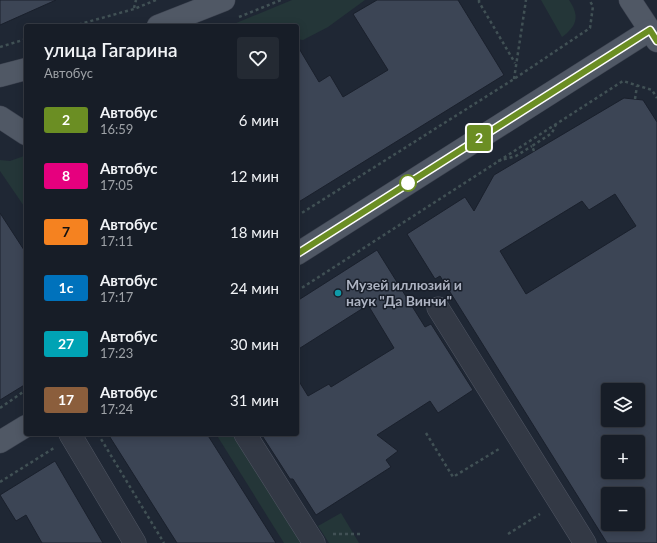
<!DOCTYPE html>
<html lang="ru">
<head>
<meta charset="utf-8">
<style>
  :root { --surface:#171d27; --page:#242a33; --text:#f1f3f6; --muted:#9ea2a7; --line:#363b44 }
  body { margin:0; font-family:Lato,sans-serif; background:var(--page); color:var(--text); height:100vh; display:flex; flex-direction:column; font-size:15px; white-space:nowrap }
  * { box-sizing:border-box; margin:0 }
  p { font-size:13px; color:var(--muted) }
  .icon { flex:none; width:22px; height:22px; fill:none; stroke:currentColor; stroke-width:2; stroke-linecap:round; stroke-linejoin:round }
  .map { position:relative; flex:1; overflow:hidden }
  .side { position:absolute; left:24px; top:24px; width:275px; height:412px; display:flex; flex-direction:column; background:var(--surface); border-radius:4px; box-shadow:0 2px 10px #0003,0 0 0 1px var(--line) }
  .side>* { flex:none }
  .badge { padding:0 8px; border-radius:3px; font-size:14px; line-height:26px }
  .fabs { position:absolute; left:601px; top:383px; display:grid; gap:8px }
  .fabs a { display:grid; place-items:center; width:44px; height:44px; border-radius:4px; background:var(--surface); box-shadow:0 2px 10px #0003,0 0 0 1px var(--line); font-size:20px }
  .map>.badge { position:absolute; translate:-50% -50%; box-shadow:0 0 0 2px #fff }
  .round { display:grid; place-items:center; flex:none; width:42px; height:42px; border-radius:4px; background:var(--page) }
  .overview { display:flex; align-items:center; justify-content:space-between; height:68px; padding:0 20px }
  h1 { font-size:19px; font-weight:600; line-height:30px }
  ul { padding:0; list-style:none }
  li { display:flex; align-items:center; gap:12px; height:56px; padding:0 20px }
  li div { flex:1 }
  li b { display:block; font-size:15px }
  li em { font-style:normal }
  li .badge { min-width:44px; font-weight:700; text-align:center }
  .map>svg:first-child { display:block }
  .green { fill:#243638 }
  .building { fill:#3c4555; stroke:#1a202c; fill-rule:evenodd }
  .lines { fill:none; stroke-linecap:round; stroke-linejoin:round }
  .minor-casing { stroke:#505663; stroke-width:23 }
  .major-casing { stroke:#3c424f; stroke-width:23 }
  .path { stroke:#415155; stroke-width:2.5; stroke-dasharray:3 3; stroke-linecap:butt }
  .minor { stroke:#333945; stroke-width:22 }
  .major { stroke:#505865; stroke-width:22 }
  .line-casing { stroke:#fff; stroke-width:9 }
  .line { stroke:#6b8e23; stroke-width:6 }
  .stop-dot { fill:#fff; stroke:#6b8e23; stroke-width:2 }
  .culture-dot { fill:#0f9aa8; stroke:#181e29; stroke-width:1.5 }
  .labels { text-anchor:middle; stroke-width:3; stroke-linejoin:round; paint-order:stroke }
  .poi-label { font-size:14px; font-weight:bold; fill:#adb3c2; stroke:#181e29; text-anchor:start }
</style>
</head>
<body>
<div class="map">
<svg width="657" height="543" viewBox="0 0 657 543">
  <rect width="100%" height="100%" fill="#1f2734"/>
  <g class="green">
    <polygon points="292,0 365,0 328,27 303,40 297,39 297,26 229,26"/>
    <path d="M541,0H569C580,16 577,26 562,37Z"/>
    <polygon points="24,156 26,159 26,209 0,171 0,160 10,161"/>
    <polygon points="216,434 239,434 307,543 284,543"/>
    <polygon points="341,513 359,543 329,543 318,526"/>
  </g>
  <g class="building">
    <polygon points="0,0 56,0 0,25"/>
    <polygon points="377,0 458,0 504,75 297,203 297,45 319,82 330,75 343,97 388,70 353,14"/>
    <path d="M624,98L643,100L657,122V543H607L440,276L435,279L407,234L465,197L474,211L494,175ZM615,194L636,226L526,294L500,251L582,201L589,210ZM608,390H638V420H608ZM608,442H638V472H608ZM608,494H638V524H608Z"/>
    <polygon points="0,213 26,253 26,384 0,400"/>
    <polygon points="377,250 425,327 431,324 473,390 438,413 430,401 377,435 398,451 386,460 391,467 316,515 293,479 290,479 261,434 297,434 297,378 308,396 329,384 331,387 394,348 368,305 297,350 297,301"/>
    <polygon points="108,434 207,434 276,543 177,543"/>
    <polygon points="55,461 62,473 103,543 42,543 26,515 16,521 0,495"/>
  </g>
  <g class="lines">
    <g class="minor-casing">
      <g id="minor">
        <polyline points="438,308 585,543"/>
        <polyline points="70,434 135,543"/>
        <polyline points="245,434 314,543"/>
      </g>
    </g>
    <g class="major-casing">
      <g id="major">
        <polyline points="630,0 657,41"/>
        <polyline points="158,26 224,0"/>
        <polyline points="0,76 26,69"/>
        <polyline points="0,117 26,134"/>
        <polyline points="297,254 650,30"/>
        <polyline points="0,442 26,426"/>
      </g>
    </g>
    <g class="path">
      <polyline points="479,0 479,2 515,63"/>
      <polyline points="134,8 136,0"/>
      <polyline points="239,17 281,0"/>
      <polyline points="73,26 134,9 156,0"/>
      <polyline points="0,47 26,39"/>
      <polyline points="514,79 526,0"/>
      <polyline points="635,99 637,86"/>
      <polyline points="534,151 532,146 552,133 557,122"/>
      <polyline points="498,161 516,156 532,146"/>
      <polyline points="297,216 514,79 590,28 593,6 589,0"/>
      <polyline points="297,291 623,81 652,90 657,98"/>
      <polyline points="0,408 26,390"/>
      <polyline points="426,433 453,477 499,449"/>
      <polyline points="98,434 164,543"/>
      <polyline points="0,482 54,448"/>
      <polyline points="333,534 363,534"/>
      <polyline points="508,534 540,514"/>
    </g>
    <use href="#minor" class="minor"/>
    <use href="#major" class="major"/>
  </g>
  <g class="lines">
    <g class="line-casing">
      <polyline id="line" points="297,254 650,30 657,41"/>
    </g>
    <use href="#line" class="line"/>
  </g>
  <circle class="stop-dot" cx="408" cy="183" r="8"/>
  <circle class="culture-dot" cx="338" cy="293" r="4"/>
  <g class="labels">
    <g class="poi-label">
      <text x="346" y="290">Музей иллюзий и<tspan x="346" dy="16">наук "Да Винчи"</tspan></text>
    </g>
  </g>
</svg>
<div class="fabs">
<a><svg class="icon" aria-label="layers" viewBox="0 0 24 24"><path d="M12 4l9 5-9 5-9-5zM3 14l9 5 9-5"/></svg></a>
<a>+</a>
<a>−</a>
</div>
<b class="badge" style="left:479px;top:138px;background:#6b8e23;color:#fff">2</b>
<section class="side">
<div class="overview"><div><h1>улица Гагарина</h1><p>Автобус</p></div><a class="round"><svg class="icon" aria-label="heart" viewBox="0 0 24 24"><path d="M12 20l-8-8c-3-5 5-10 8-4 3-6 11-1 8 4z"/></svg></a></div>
<ul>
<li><span class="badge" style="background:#6b8e23;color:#fff">2</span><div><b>Автобус</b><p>16:59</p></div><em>6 мин</em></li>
<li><span class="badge" style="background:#e6007e;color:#fff">8</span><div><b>Автобус</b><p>17:05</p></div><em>12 мин</em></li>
<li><span class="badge" style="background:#f58220;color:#111">7</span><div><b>Автобус</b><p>17:11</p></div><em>18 мин</em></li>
<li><span class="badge" style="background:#0072bc;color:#fff">1с</span><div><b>Автобус</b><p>17:17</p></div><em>24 мин</em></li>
<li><span class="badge" style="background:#00a3b4;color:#fff">27</span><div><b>Автобус</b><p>17:23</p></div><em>30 мин</em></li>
<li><span class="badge" style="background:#8b5e3c;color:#fff">17</span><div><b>Автобус</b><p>17:24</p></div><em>31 мин</em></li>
</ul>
</section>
</div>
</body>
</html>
